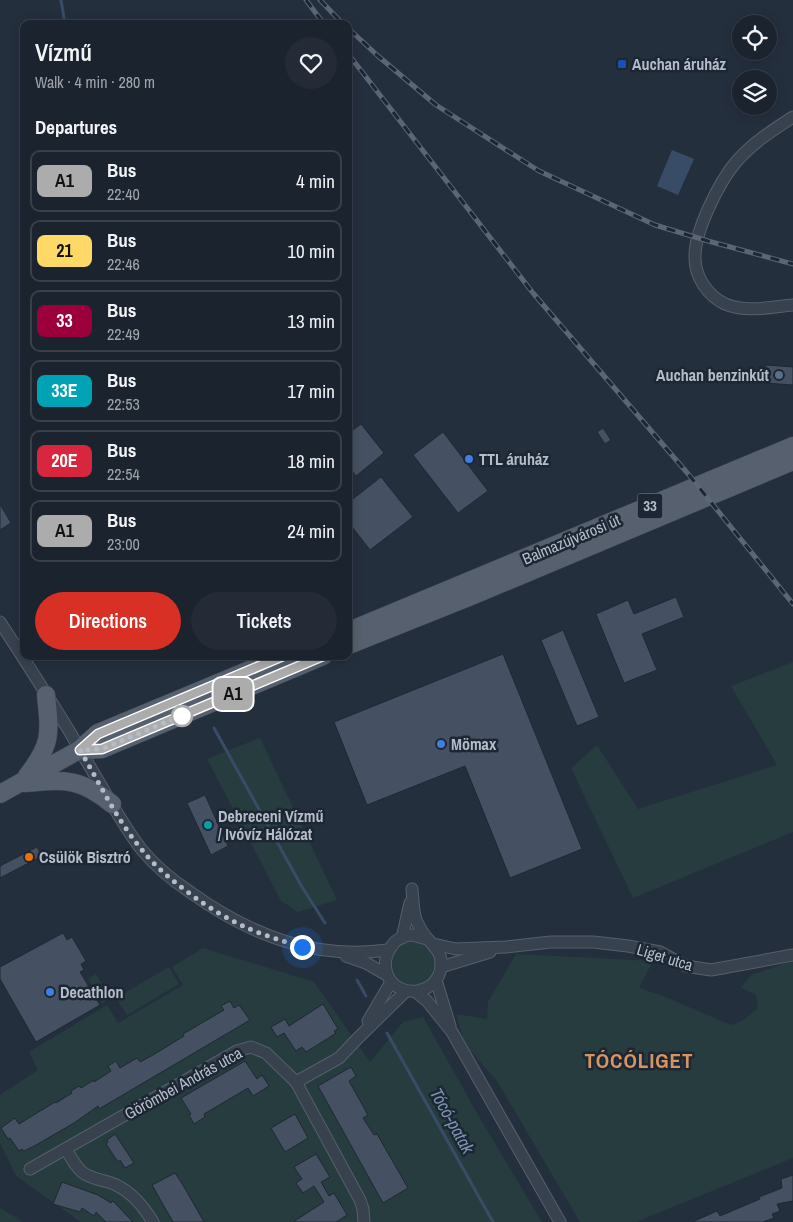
<!DOCTYPE html>
<html lang="en">
<head>
<meta charset="utf-8">
<style>
  :root { --surface:#1b232e; --page:#242b36; --text:#f1f3f6; --muted:#a0a4aa; --line:#39404a; --accent:#d93025 }
  body { margin:0; font-family:"Archivo Narrow",sans-serif; background:var(--page); color:var(--text); height:100vh; display:flex; flex-direction:column; font-size:19px; white-space:nowrap }
  * { box-sizing:border-box; margin:0 }
  p { font-size:16px; color:var(--muted) }
  .icon { flex:none; width:28px; height:28px; fill:none; stroke:currentColor; stroke-width:2; stroke-linecap:round; stroke-linejoin:round }
  .map { position:relative; flex:1; overflow:hidden }
  .panel { position:absolute; left:20px; top:20px; width:332px; height:640px; display:flex; flex-direction:column; background:var(--surface); border-radius:10px; box-shadow:0 2px 12px #0003,0 0 0 1px var(--line) }
  .panel>* { flex:none }
  .badge { padding:0 10px; border-radius:8px; font-size:18px; line-height:32px }
  .controls { position:absolute; left:732px; top:15px; display:grid; gap:10px }
  .controls a { display:grid; place-items:center; width:45px; height:45px; border-radius:50%; background:var(--surface); box-shadow:0 2px 12px #0003,0 0 0 1px var(--line); font-size:25px }
  .you { position:absolute; width:25px; height:25px; margin:-12px; border:4px solid #fff; border-radius:50%; background:#1a73e8; box-shadow:0 0 0 8px #1a73e833 }
  .map>.badge { position:absolute; translate:-50% -50%; box-shadow:0 0 0 2px #fff }
  h2 { padding:0 15px; font-size:19px; line-height:45px }
  .round { display:grid; place-items:center; flex:none; width:52px; height:52px; border-radius:26px; background:var(--page) }
  .head { display:flex; align-items:center; justify-content:space-between; height:85px; padding:0 15px }
  h1 { font-size:24px; font-weight:600; line-height:38px }
  .button { display:flex; gap:10px; margin-top:auto; padding:10px 15px }
  .button a { flex:1; height:58px; border-radius:30px; background:var(--accent); color:#fff; font-size:20px; font-weight:600; line-height:58px; text-align:center }
  .button a+a { background:var(--page); color:var(--text) }
  ul { padding:0; list-style:none }
  li { display:flex; align-items:center; gap:15px; height:62px; margin:0 10px 8px; padding:0 5px; border:2px solid var(--line); border-radius:10px }
  li div { flex:1 }
  li b { display:block; font-size:19px }
  li em { font-style:normal }
  li .badge { min-width:55px; font-weight:700; text-align:center }
  .map>svg:first-child { display:block }
  .green { fill:#263c3f }
  .water { fill:#394c67 }
  .lines { fill:none; stroke-linecap:round; stroke-linejoin:round }
  .stream { stroke:#394c67; stroke-width:3 }
  .building { fill:#455162; stroke:#1f2835 }
  .street-casing { stroke:#565f6c; stroke-width:13 }
  .primary-casing { stroke:#414a57; stroke-width:19 }
  .street { stroke:#38414e; stroke-width:11 }
  .primary { stroke:#56606e; stroke-width:18 }
  .rail-casing { stroke:#5a6575; stroke-width:5 }
  .rail { stroke:#1d2633; stroke-width:3; stroke-dasharray:9; stroke-linecap:butt }
  .line-casing { stroke:#fff; stroke-width:11 }
  .line { stroke:#acacac; stroke-width:8 }
  .walk { stroke:#b4bcc9; stroke-width:5; stroke-dasharray:0 9 }
  .transit-dot { fill:#1a4fb4; stroke:#1d2633; stroke-width:2 }
  .service-dot { fill:#5c6f8a; stroke:#1d2633; stroke-width:2 }
  .shop-dot { fill:#3f7fe0; stroke:#1d2633; stroke-width:2 }
  .stop-dot { fill:#fff; stroke:#acacac; stroke-width:2.5 }
  .culture-dot { fill:#0f9aa8; stroke:#1d2633; stroke-width:2 }
  .food-dot { fill:#e8710a; stroke:#1d2633; stroke-width:2 }
  .labels { text-anchor:middle; stroke-width:5; stroke-linejoin:round; paint-order:stroke }
  .shield { fill:#1d2633; stroke:#878f9c; stroke-width:1 }
  .shield-label { font-size:15px; font-weight:bold; fill:#b4bcc9 }
  .poi-label { font-size:16px; font-weight:bold; fill:#b4bcc9; stroke:#1d2633; text-anchor:start }
  .street-label { font-size:16px; fill:#b4bcc9; stroke:#1d2633 }
  .water-label { font-size:18px; font-style:italic; fill:#7c92b1; stroke:#1d2633 }
  .district-label { font-size:21px; font-weight:bold; letter-spacing:1px; fill:#d59563; stroke:#1d2633 }
</style>
</head>
<body>
<div class="map">
<svg width="793" height="1222" viewBox="0 0 793 1222">
  <rect width="100%" height="100%" fill="#242f3e"/>
  <g class="green">
    <polygon points="793,662 793,832 633,898 571,768 597,745 638,809 777,765 731,686"/>
    <polygon points="260,738 337,900 298,912 281,901 207,759"/>
    <circle cx="413" cy="964" r="23"/>
    <polygon points="203,948 314,982 370,1062 403,1022 423,1017 481,1120 542,1222 81,1222 16,1176 0,1143 0,1095 38,1070 29,1052 107,1005 118,1023 183,985 172,967"/>
    <polygon points="516,954 653,961 639,988 663,996 731,1025 742,1021 758,1008 756,995 741,988 751,975 793,961 793,1158 636,1222 580,1222 497,1081 465,1045 456,1014 487,1019 488,1002"/>
    <polygon points="169,967 179,984 127,1015 116,998"/>
    <polygon points="96,974 110,999 102,1004 88,979"/>
    <polygon points="0,1208 24,1222 0,1222"/>
  </g>
  <polygon class="water" points="672,150 694,159 678,195 657,186"/>
  <g class="lines">
    <g class="stream">
      <polyline points="61,0 65,24"/>
      <polyline points="214,728 302,887 325,923"/>
      <polyline points="357,980 366,996"/>
      <polyline points="387,1033 493,1222"/>
    </g>
  </g>
  <g class="building">
    <polygon points="766,365 793,367 793,385 765,383"/>
    <polygon points="361,424 384,453 356,476 349,467 349,433"/>
    <polygon points="603,428 611,440 605,444 597,432"/>
    <polygon points="443,432 488,491 458,513 413,455"/>
    <polygon points="381,477 413,517 370,550 349,523 349,502"/>
    <polygon points="0,504 11,523 0,530"/>
    <polygon points="676,597 684,617 642,634 657,670 624,683 596,614 628,600 634,614"/>
    <polygon points="563,630 599,717 577,726 541,640"/>
    <polygon points="503,654 582,849 510,878 465,766 367,805 334,722"/>
    <polygon points="205,795 228,846 211,855 187,803"/>
    <polygon points="37,847 42,856 0,878 0,866"/>
    <polygon points="63,933 67,940 72,937 86,961 81,964 84,970 80,972 100,1005 36,1042 0,979 0,967"/>
    <polygon points="230,1001 234,1008 239,1005 250,1020 99,1109 98,1106 74,1123 36,1145 24,1151 22,1149 19,1151 10,1138 8,1139 1,1128 15,1118 19,1124 55,1102 56,1103 72,1093 71,1091 79,1086 81,1088 94,1080 94,1082 111,1071 108,1066 116,1061 120,1068 137,1058 140,1062 153,1055 184,1036 183,1034 224,1010 221,1006"/>
    <polygon points="323,1004 338,1029 334,1031 336,1033 327,1039 306,1052 302,1047 296,1051 284,1033 277,1037 271,1027 285,1019 289,1026"/>
    <polygon points="245,1061 257,1079 262,1075 269,1086 253,1096 248,1088 204,1114 205,1117 194,1124 189,1115 191,1114 181,1098"/>
    <polygon points="351,1067 356,1076 349,1081 368,1115 363,1118 374,1135 377,1134 408,1188 383,1203 318,1086"/>
    <polygon points="295,1114 308,1138 285,1152 271,1128"/>
    <polygon points="115,1134 134,1163 125,1168 120,1160 118,1162 106,1144 108,1142 107,1140"/>
    <polygon points="316,1154 330,1177 321,1182 329,1196 334,1193 347,1215 336,1222 293,1222 324,1202 314,1186 303,1193 296,1183 302,1179 294,1167"/>
    <polygon points="175,1173 183,1185 204,1222 173,1222 165,1208 152,1185"/>
    <polygon points="793,1175 793,1201 777,1204 780,1211 772,1214 774,1218 763,1222 692,1222 717,1211 720,1216 760,1199 759,1197 782,1188 781,1179"/>
    <polygon points="62,1182 98,1195 111,1203 113,1201 133,1222 106,1222 96,1212 94,1216 82,1208 80,1212 53,1204"/>
  </g>
  <g class="lines">
    <g class="street-casing">
      <g id="street">
        <path d="M793,117C773,130 752,143 736,162C719,182 694,232 695,258C695,277 708,296 725,304C746,313 771,307 793,305"/>
        <path d="M0,622C24,659 48,696 71,734C84,757 98,780 111,803C121,819 130,835 142,850C156,867 172,880 190,892C250,935 314,960 388,950"/>
        <path d="M412,889C413,899 413,911 416,920C419,926 423,935 428,939C435,948 442,953 441,965C440,995 397,1001 387,974C381,957 393,935 412,935C417,936 422,938 427,939"/>
        <polyline points="402,938 410,903"/>
        <polyline points="433,944 456,949 506,947 551,942 593,942 628,946 660,952 686,966 711,970 793,955"/>
        <polyline points="346,956 366,963 387,975"/>
        <polyline points="441,967 490,952"/>
        <polyline points="436,980 450,1026"/>
        <polyline points="416,992 427,1001 452,1032 560,1222"/>
        <polyline points="368,1021 391,982"/>
        <polyline points="296,1082 339,1058 358,1038 406,991"/>
        <path d="M66,1149C70,1156 75,1166 82,1172C90,1179 104,1180 114,1184C132,1192 143,1206 153,1222"/>
        <polyline points="30,1169 237,1051 251,1047 266,1053 296,1082 360,1200 363,1209 364,1222"/>
      </g>
    </g>
    <g class="primary-casing">
      <g id="primary">
        <polyline points="349,631 793,446"/>
        <polyline points="349,645 469,597 793,461"/>
        <polyline points="79,750 102,749 323,656"/>
        <path d="M27,776C52,744 50,734 46,695"/>
        <path d="M25,783C65,780 79,777 112,804"/>
        <polyline points="0,794 79,750 98,733 283,656"/>
      </g>
    </g>
    <use href="#street" class="street"/>
    <use href="#primary" class="primary"/>
    <g class="rail-casing">
      <g id="rail">
        <polyline points="306,0 324,24"/>
        <polyline points="320,0 343,24"/>
        <polyline points="349,29 378,56 436,105 539,171 655,225 708,241 793,264"/>
        <polyline points="349,55 533,293 689,475 793,604"/>
      </g>
    </g>
    <use href="#rail" class="rail"/>
  </g>
  <g class="lines">
    <g class="line-casing">
      <polyline id="line" points="283,656 98,734 80,750 102,749 323,656"/>
    </g>
    <use href="#line" class="line"/>
    <path class="walk" d="M182,716L185,714L102,749L80,750C100,784 117,820 142,850C163,877 213,913 245,927C263,935 283,941 302,947"/>
  </g>
  <rect class="transit-dot" x="617" y="59" width="10" height="10" rx="2.5"/>
  <circle class="service-dot" cx="779" cy="375" r="5"/>
  <g class="shop-dot">
    <circle cx="469" cy="459" r="5"/>
    <circle cx="441" cy="744" r="5"/>
    <circle cx="50" cy="992" r="5"/>
  </g>
  <circle class="stop-dot" cx="182" cy="716" r="10"/>
  <circle class="culture-dot" cx="208" cy="825" r="5"/>
  <circle class="food-dot" cx="29" cy="857" r="5"/>
  <g class="labels">
    <rect class="shield" x="637.5" y="493.5" width="25" height="25" rx="4"/>
    <g class="shield-label">
      <text x="650" y="511">33</text>
    </g>
    <g class="poi-label">
      <text x="632" y="70">Auchan áruház</text>
      <text x="769" y="381" text-anchor="end">Auchan benzinkút</text>
      <text x="479" y="465">TTL áruház</text>
      <text x="451" y="750">Mömax</text>
      <text x="218" y="822">Debreceni Vízmű<tspan x="218" dy="18">/ Ivóvíz Hálózat</tspan></text>
      <text x="39" y="863">Csülök Bisztró</text>
      <text x="60" y="998">Decathlon</text>
    </g>
    <g class="street-label">
      <text transform="translate(571 539) rotate(-23)" y="6">Balmazújvárosi út</text>
      <text transform="translate(665 957) rotate(17)" y="6">Liget utca</text>
      <text transform="translate(183 1083) rotate(-29)" y="6">Görömbei András utca</text>
    </g>
    <g class="water-label">
      <text transform="translate(452 1121) rotate(61)" y="6">Tócó-patak</text>
    </g>
    <g class="district-label">
      <text x="639" y="1068">TÓCÓLIGET</text>
    </g>
  </g>
</svg>
<div class="controls">
<a><svg class="icon" aria-label="locate" viewBox="0 0 24 24"><circle cx="12" cy="12" r="6"/><path d="M12 2v4M12 18v4M2 12h4M18 12h4"/></svg></a>
<a><svg class="icon" aria-label="layers" viewBox="0 0 24 24"><path d="M12 4l9 5-9 5-9-5zM3 14l9 5 9-5"/></svg></a>
</div>
<div class="you" style="left:302px;top:947px"></div>
<b class="badge" style="left:233px;top:694px;background:#acacac;color:#111">A1</b>
<section class="panel">
<div class="head"><div><h1>Vízmű</h1><p>Walk · 4 min · 280 m</p></div><a class="round"><svg class="icon" aria-label="heart" viewBox="0 0 24 24"><path d="M12 20l-8-8c-3-5 5-10 8-4 3-6 11-1 8 4z"/></svg></a></div>
<h2>Departures</h2>
<ul>
<li><span class="badge" style="background:#acacac;color:#111">A1</span><div><b>Bus</b><p>22:40</p></div><em>4 min</em></li>
<li><span class="badge" style="background:#ffd966;color:#111">21</span><div><b>Bus</b><p>22:46</p></div><em>10 min</em></li>
<li><span class="badge" style="background:#9b003a;color:#fff">33</span><div><b>Bus</b><p>22:49</p></div><em>13 min</em></li>
<li><span class="badge" style="background:#00a3b4;color:#fff">33E</span><div><b>Bus</b><p>22:53</p></div><em>17 min</em></li>
<li><span class="badge" style="background:#d7263d;color:#fff">20E</span><div><b>Bus</b><p>22:54</p></div><em>18 min</em></li>
<li><span class="badge" style="background:#acacac;color:#111">A1</span><div><b>Bus</b><p>23:00</p></div><em>24 min</em></li>
</ul>
<div class="button"><a>Directions</a><a>Tickets</a></div>
</section>
</div>
</body>
</html>
